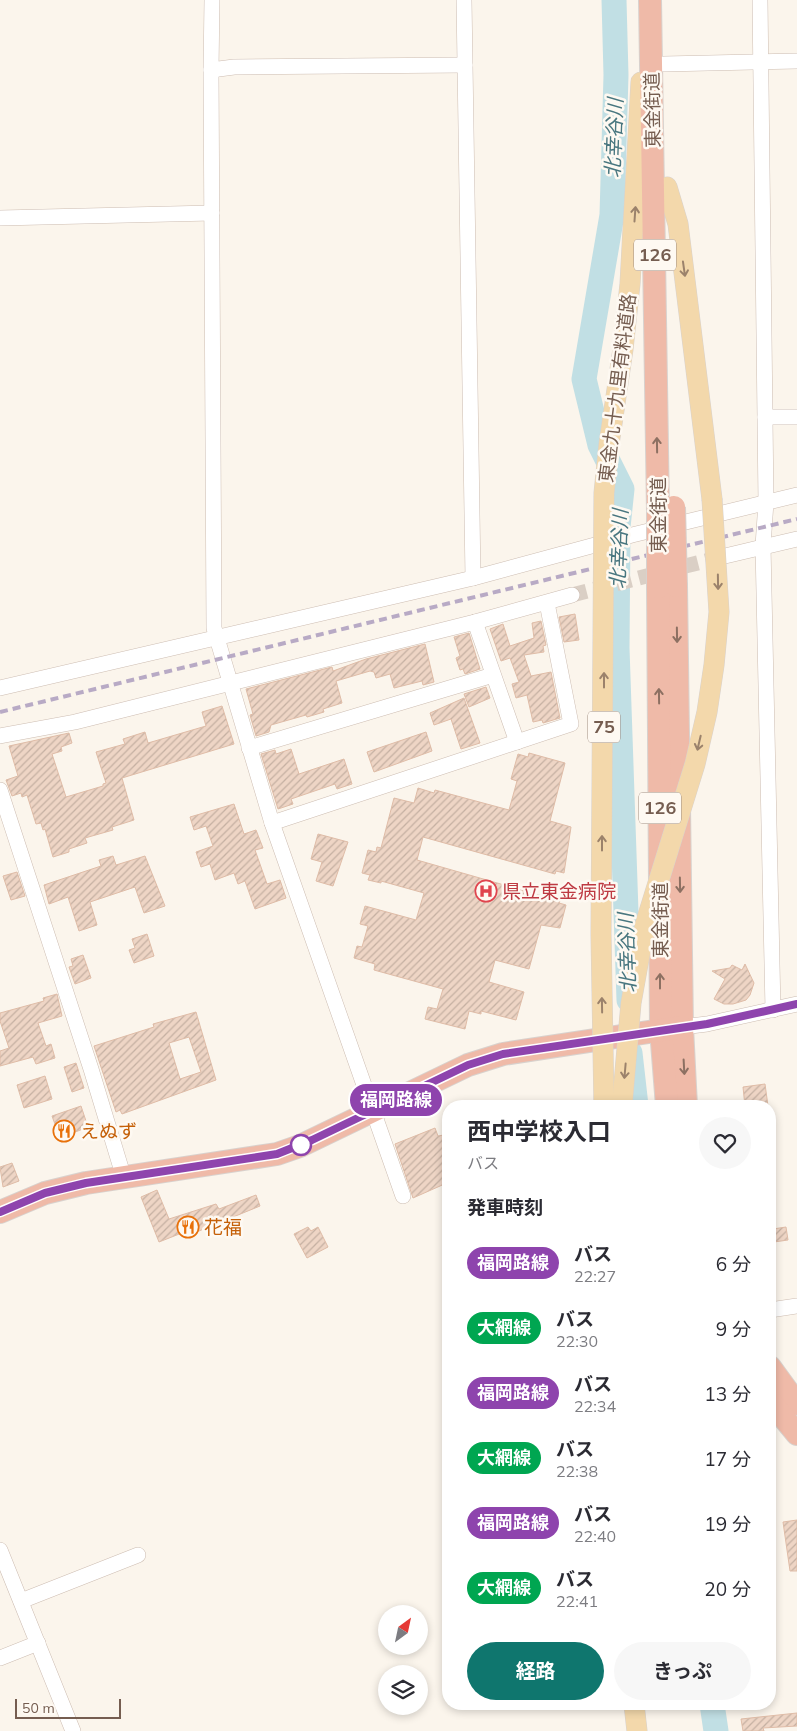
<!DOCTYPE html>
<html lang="ja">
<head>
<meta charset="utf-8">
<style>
  :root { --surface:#fff; --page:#f7f7f7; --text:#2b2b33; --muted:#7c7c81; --accent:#0f766e }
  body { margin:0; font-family:Mulish,"Noto Sans JP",sans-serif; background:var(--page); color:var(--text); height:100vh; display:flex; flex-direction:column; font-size:19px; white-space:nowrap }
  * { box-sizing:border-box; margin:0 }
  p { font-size:16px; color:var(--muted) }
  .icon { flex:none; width:28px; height:28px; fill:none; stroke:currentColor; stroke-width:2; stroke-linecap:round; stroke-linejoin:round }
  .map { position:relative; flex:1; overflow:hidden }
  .details { position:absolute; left:442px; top:1100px; width:334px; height:610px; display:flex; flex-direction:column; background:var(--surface); border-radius:20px; box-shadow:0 2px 8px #0003 }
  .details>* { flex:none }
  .badge { padding:0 10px; border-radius:16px; font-size:18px; line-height:32px }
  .needle { width:32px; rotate:33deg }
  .buttons { position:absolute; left:378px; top:1605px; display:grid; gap:10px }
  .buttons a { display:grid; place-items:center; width:50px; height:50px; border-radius:50%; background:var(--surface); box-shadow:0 2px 8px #0003; font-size:25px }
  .scale { position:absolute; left:15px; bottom:12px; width:106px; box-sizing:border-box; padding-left:5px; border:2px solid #755d50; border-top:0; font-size:14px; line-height:18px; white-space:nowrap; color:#755d50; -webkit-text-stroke:4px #fef9f2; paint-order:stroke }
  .map>.badge { position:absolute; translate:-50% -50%; box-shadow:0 0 0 2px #fff }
  h2 { padding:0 25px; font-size:19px; line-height:45px }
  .round { display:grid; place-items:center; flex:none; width:52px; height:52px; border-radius:26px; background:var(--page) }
  .overview { display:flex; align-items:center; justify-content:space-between; height:85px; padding:0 25px }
  h1 { font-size:24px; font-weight:700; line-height:38px }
  .primary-button { display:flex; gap:10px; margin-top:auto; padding:10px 25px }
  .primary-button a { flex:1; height:58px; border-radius:30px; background:var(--accent); color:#fff; font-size:20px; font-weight:700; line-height:58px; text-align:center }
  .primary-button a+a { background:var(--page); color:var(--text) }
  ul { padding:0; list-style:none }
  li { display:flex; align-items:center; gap:15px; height:65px; padding:0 25px }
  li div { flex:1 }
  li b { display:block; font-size:19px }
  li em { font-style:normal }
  li .badge { min-width:55px; font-weight:700; text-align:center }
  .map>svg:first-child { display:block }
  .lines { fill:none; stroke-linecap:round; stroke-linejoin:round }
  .river { stroke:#c1dfe4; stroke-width:25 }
  .building { fill:url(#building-hatch); stroke:#dfbca7; fill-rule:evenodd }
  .minor-tunnel { stroke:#dacfc5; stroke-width:15; stroke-dasharray:15 8; stroke-linecap:butt }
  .minor-casing { stroke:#cdbdb2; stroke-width:16 }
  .major-casing { stroke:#d8d2ce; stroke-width:21 }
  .highway-casing { stroke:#d8d2ce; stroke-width:24 }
  .minor { stroke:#fff; stroke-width:15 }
  .major { stroke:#f3d8ab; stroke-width:20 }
  .highway { stroke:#efbaa8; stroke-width:22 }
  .rail { stroke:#b8aac5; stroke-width:4; stroke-dasharray:8 5; stroke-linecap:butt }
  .major-bridge-casing { stroke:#d8d2ce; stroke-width:21; stroke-linecap:butt }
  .highway-bridge-casing { stroke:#d8d2ce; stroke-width:24; stroke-linecap:butt }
  .major-bridge { stroke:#f3d8ab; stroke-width:20 }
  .highway-bridge { stroke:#efbaa8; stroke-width:22 }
  .oneway { stroke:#9b826b }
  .oneway2 { stroke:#8d7062 }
  .line-casing { stroke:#fff; stroke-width:11 }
  .line { stroke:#8e44ad; stroke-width:8 }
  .stop-dot { fill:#fff; stroke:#8e44ad; stroke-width:2.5 }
  .labels { text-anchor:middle; stroke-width:5; stroke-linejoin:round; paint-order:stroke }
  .shield { fill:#fef9f2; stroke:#9e8c81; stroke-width:1 }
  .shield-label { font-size:18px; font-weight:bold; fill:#755d50 }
  .street-label { font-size:19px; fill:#755d50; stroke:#fef9f2 }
  .health-label { font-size:19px; fill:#be3a42; stroke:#fef9f2; text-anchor:start }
  .food-label { font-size:19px; fill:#c56008; stroke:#fef9f2; text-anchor:start }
  .water-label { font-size:20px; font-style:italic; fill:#48767f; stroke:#fef9f2 }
</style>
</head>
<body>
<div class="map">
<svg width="797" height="1731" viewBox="0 0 797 1731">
  <defs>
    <pattern id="building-hatch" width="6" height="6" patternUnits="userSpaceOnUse" patternTransform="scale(1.25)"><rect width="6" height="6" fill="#eed5c5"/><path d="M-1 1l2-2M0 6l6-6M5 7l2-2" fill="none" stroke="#c5b0a2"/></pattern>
  </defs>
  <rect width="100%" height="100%" fill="#fbf5ec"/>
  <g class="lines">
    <g class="river">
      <polyline points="614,0 616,75 612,215 584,379 600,445 622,489 618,527 617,648 629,1000"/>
      <polyline points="630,1053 636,1106"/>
      <polyline points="712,1704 716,1731"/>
    </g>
  </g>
  <g class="building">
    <polygon points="575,614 579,640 564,642 559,617"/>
    <polygon points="541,621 546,645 543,646 544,652 524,655 531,676 551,672 560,718 543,723 542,720 533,722 527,695 516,698 512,684 519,682 510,658 501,661 490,629 503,624 510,646 534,638 532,623"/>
    <polygon points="469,633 480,669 465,674 463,669 460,670 456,658 460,656 454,637"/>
    <polygon points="425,644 434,682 423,685 422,681 394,688 390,674 376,678 374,672 370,671 336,681 342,703 323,709 324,712 307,717 306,715 271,725 269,732 256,736 250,715 253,714 246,689 332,667 333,671 366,659"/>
    <polygon points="486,687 490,698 469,707 464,694"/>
    <polygon points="464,698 480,743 461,749 451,719 434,725 430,713"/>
    <polygon points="222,706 234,744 122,778 134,820 112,827 113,830 85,838 87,843 69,849 69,852 53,857 45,829 43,830 41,823 36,824 27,795 22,797 21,793 12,796 6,780 18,776 9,746 69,733 72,743 61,747 62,751 52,754 66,797 103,786 103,784 106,783 96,752 125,744 123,739 145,732 148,743 206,726 202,712"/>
    <polygon points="426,732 432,751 374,772 367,752"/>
    <polygon points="291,749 299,774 344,759 352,784 337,789 335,784 291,799 293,804 278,809 261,754 275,750 276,754"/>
    <polygon points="529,753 565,763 550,821 571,827 564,873 556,871 555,874 423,837 417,860 560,901 559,903 566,905 560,928 541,925 529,969 495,960 489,982 524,992 516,1020 481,1011 481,1014 469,1011 465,1029 425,1019 428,1007 437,1009 443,989 374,970 375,964 354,958 357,946 362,947 368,926 360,924 365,906 416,920 424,893 381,881 381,883 368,880 370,875 362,873 368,850 376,852 377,847 381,848 394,798 414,803 418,788 434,793 435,790 509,810 517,781 511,779 518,754 528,757"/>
    <polygon points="234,804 244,834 256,830 263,848 255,850 267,884 280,880 286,898 255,909 245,881 238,884 234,873 215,880 210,864 201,867 196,852 213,846 206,826 194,830 190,817"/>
    <polygon points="318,834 348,842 333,886 316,881 322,862 311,859"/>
    <polygon points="113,856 116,865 145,856 165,906 144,913 135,887 90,902 97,925 79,931 68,897 49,904 44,885 101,866 99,860"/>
    <polygon points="17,872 25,896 11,900 3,876"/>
    <polygon points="147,934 154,956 134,963 129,950 135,948 132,939"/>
    <polygon points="83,955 91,978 75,984 69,967 73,966 71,959"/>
    <polygon points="745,964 754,983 750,995 746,1000 733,1004 724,1004 714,999 725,979 712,971 730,968 732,965 742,970"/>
    <polygon points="57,994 62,1016 38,1023 46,1046 51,1044 55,1058 36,1064 33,1057 0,1066 0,1051 9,1048 0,1021 0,1013 44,1001 43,998"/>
    <path d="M196,1012L216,1080L122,1114L120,1110L116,1112L94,1046L154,1027L153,1024ZM189,1037L201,1072L180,1079L169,1043Z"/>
    <polygon points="76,1063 84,1088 72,1092 64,1067"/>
    <polygon points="45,1076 52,1099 24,1108 17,1085"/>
    <polygon points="765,1084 768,1106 745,1106 743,1087"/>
    <polygon points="81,1106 88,1127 60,1138 52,1116"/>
    <polygon points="435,1128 438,1136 449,1134 449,1147 442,1148 449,1165 449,1182 413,1198 395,1144"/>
    <polygon points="12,1163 19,1181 3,1187 0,1167"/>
    <polygon points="157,1190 169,1219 216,1204 219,1209 256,1195 260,1206 194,1233 192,1229 159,1242 141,1197"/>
    <polygon points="308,1227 311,1231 318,1227 328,1247 307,1258 294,1234"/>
    <polygon points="786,1227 788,1240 774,1242 773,1229"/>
    <polygon points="797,1520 797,1571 790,1571 783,1522"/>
    <polygon points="797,1713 797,1726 763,1728 764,1731 743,1731 741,1719"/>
  </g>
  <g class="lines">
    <polyline class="minor-tunnel" points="572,595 725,556"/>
    <g class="minor-casing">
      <g id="minor">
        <polyline points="212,0 211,70 214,628 272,823 403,1196"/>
        <polyline points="464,0 473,578"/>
        <polyline points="760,0 766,502 763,546 773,1010"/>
        <polyline points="664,64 797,61"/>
        <polyline points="211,70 234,67 465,65"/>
        <polyline points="0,218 212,213"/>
        <polyline points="765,417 797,417"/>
        <polyline points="725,556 797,539"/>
        <polyline points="475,622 517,742"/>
        <polyline points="0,688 473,578 632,535 797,495"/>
        <polyline points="0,736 75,722 475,622 572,595"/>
        <polyline points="249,748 493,675"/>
        <polyline points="0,790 91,1069 124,1178"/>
        <polyline points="272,823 571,724 547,603"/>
        <polyline points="682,1027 707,1024 797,1004"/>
        <polyline points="770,1310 797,1306"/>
        <polyline points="0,1550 73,1731"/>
        <polyline points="21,1601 138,1555"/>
        <polyline points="0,1658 38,1643"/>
      </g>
    </g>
    <g class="major-casing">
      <g id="major">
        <polyline points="667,187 678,224 712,499"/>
        <polyline points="623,349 630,284 641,82"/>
        <polyline points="634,1704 637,1731"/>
      </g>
    </g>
    <g class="highway-casing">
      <g id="highway">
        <polyline points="650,0 658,511"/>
        <polyline points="676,586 682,1027 686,1106"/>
        <polyline points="658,587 661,1030 667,1106"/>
        <polyline points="0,1212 45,1193 86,1183 277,1154 300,1146 468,1065 503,1054 682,1027"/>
        <polyline points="770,1367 797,1404"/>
        <polyline points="770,1401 797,1434"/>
      </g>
    </g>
    <use href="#minor" class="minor"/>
    <use href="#major" class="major"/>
    <use href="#highway" class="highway"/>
    <polyline class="rail" points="0,712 797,519"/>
    <g class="major-bridge-casing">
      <g id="major-bridge">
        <polyline points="604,1106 601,934 604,493 609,444 623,349"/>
        <polyline points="622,1106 631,1003 645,925 695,764 707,712 714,665 719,612 712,499"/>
      </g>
    </g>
    <g class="highway-bridge-casing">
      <g id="highway-bridge">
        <polyline points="674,507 676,586"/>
        <polyline points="658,587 658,511"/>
      </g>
    </g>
    <use href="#major-bridge" class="major-bridge"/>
    <use href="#highway-bridge" class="highway-bridge"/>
  </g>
  <defs><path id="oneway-shaft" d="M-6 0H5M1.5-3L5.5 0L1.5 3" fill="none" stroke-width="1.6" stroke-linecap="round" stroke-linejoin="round" transform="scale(1.25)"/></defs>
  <g class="oneway">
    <use href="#oneway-shaft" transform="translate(635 214) rotate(-86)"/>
    <use href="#oneway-shaft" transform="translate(684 269) rotate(82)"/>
    <use href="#oneway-shaft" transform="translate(718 582) rotate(89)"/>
    <use href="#oneway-shaft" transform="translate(604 680) rotate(-90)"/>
    <use href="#oneway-shaft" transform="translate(699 743) rotate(103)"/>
    <use href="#oneway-shaft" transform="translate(602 843) rotate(-90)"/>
    <use href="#oneway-shaft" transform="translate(602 1005) rotate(-91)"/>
    <use href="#oneway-shaft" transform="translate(625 1071) rotate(95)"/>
  </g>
  <g class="oneway2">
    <use href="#oneway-shaft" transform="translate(657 445) rotate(-91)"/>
    <use href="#oneway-shaft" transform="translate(677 635) rotate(89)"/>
    <use href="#oneway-shaft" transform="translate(659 696) rotate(-91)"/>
    <use href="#oneway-shaft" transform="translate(680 885) rotate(89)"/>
    <use href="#oneway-shaft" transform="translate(660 981) rotate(-90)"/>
    <use href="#oneway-shaft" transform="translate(684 1067) rotate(87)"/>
  </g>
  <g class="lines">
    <g class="line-casing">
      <polyline id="line" points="0,1212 45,1193 86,1183 277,1154 312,1140 468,1065 503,1054 707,1024 797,1004"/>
    </g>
    <use href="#line" class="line"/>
  </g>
  <defs>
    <g id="hospital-ring" transform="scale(1.125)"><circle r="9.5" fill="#fef9f2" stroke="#e0444e" stroke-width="1.5"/><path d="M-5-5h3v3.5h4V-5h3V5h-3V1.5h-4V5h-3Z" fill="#e0444e"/></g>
    <g id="restaurant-ring" transform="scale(1.125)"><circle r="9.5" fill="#fef9f2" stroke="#e8710a" stroke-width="1.5"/><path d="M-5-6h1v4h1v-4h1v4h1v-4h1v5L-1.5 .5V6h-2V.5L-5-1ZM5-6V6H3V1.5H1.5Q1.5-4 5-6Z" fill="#e8710a"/></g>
  </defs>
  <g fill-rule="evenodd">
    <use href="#hospital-ring" x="486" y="891"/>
    <use href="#restaurant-ring" x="64" y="1131"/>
    <use href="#restaurant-ring" x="188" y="1227"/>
  </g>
  <circle class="stop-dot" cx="301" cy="1145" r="10"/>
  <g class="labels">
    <g class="shield">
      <rect x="634" y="239.5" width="42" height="31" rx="4"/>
      <rect x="588" y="711.5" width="32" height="31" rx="4"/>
      <rect x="639" y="792.5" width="42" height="31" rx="4"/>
    </g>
    <g class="shield-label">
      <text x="655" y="261">126</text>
      <text x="604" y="733">75</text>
      <text x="660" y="814">126</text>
    </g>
    <g class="street-label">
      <text transform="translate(652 110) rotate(-91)" y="7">東金街道</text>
      <text transform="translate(617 388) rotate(-83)" y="7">東金九十九里有料道路</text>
      <text transform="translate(658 515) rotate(-90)" y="7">東金街道</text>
      <text transform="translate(660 920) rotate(-90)" y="7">東金街道</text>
    </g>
    <g class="health-label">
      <text x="502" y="898">県立東金病院</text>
    </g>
    <g class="food-label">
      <text x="80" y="1138">えぬず</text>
      <text x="204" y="1234">花福</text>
    </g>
    <g class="water-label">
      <text transform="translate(614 138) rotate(-88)" y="7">北幸谷川</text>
      <text transform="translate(619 549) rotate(-88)" y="7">北幸谷川</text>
      <text transform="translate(627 953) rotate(-92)" y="7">北幸谷川</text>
    </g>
  </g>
</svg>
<div class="buttons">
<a><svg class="needle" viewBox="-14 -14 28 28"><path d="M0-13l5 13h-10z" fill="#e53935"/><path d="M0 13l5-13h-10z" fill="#7c7c81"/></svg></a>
<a><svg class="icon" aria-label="layers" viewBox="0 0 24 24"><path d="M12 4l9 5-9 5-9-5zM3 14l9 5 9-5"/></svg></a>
</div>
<div class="scale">50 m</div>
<b class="badge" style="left:396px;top:1100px;background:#8e44ad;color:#fff">福岡路線</b>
<section class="details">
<div class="overview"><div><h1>西中学校入口</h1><p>バス</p></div><a class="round"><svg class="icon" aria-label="heart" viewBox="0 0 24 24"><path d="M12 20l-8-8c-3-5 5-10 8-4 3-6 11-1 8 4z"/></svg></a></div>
<h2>発車時刻</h2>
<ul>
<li><span class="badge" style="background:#8e44ad;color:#fff">福岡路線</span><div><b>バス</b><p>22:27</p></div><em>6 分</em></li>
<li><span class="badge" style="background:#00a651;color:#fff">大網線</span><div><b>バス</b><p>22:30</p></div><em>9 分</em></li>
<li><span class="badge" style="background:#8e44ad;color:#fff">福岡路線</span><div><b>バス</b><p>22:34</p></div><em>13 分</em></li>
<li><span class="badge" style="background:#00a651;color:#fff">大網線</span><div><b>バス</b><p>22:38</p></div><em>17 分</em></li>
<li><span class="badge" style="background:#8e44ad;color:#fff">福岡路線</span><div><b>バス</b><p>22:40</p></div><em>19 分</em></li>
<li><span class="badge" style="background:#00a651;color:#fff">大網線</span><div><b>バス</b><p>22:41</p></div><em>20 分</em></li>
</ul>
<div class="primary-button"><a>経路</a><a>きっぷ</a></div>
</section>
</div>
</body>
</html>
